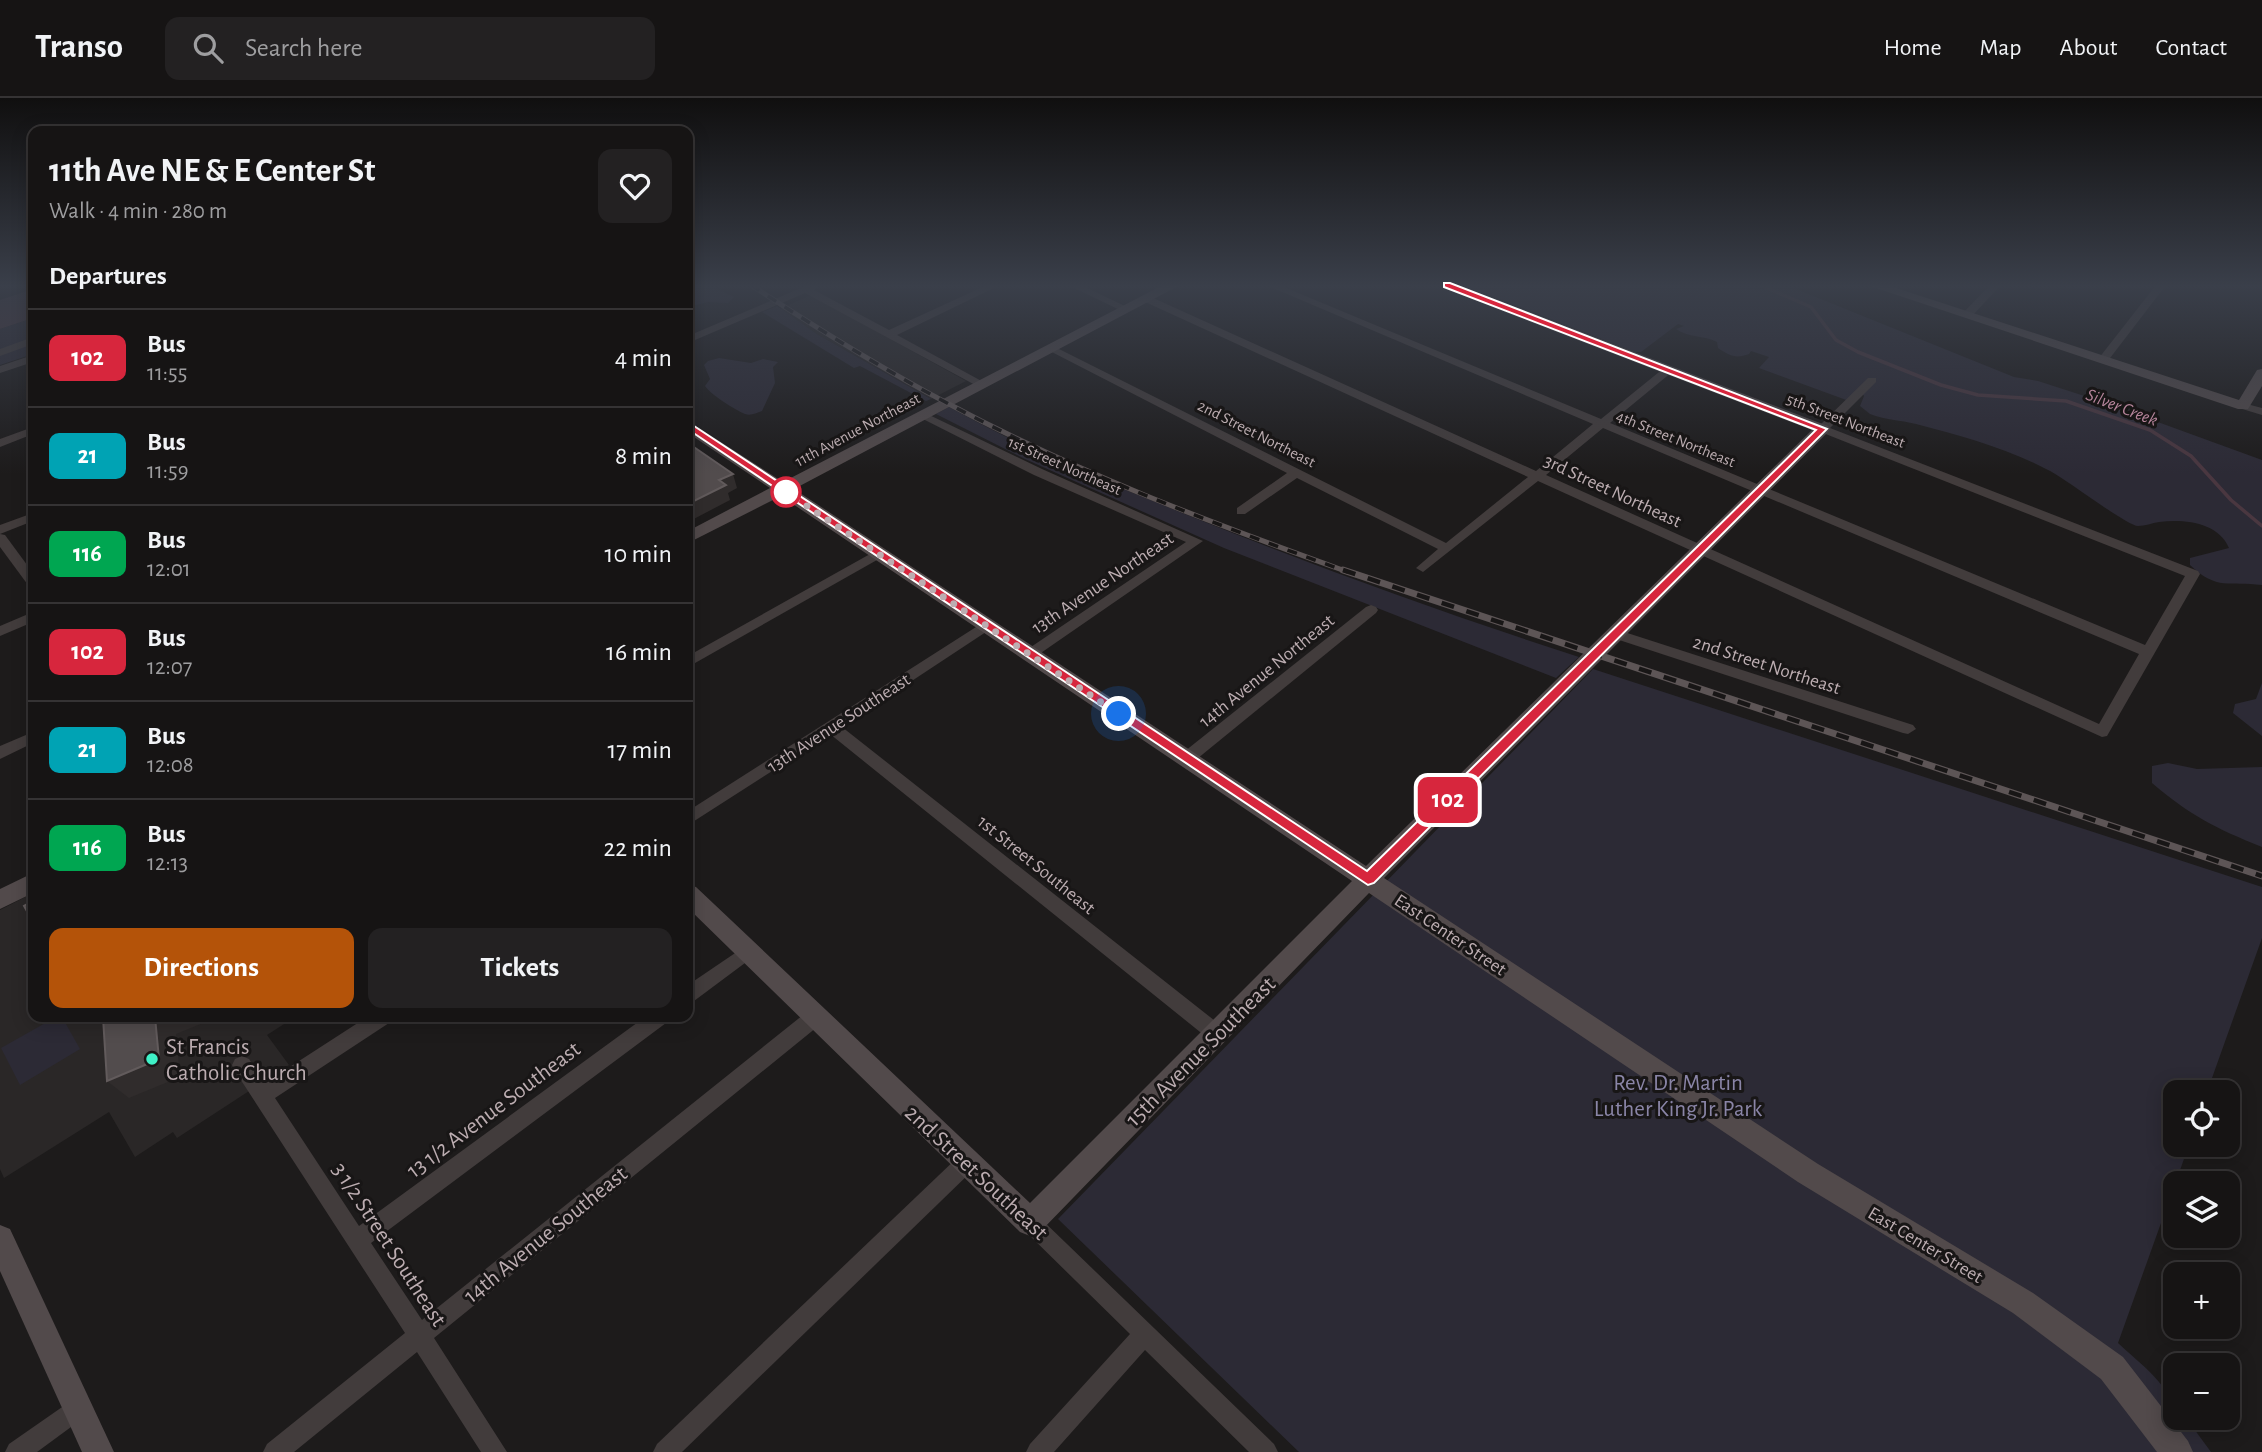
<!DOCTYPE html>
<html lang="en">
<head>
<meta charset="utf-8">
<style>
  :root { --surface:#161414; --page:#232122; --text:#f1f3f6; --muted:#9e9ea0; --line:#353334; --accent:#b45309 }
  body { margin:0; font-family:"Alegreya Sans",sans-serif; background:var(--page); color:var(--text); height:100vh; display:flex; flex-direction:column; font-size:26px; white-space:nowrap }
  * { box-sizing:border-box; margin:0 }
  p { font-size:23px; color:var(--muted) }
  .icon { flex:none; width:38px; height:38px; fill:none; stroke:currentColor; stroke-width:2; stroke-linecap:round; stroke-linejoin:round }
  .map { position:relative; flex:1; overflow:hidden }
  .details { position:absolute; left:28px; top:28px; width:665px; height:896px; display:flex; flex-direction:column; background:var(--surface); border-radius:14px; box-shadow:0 4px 18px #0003,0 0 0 2px var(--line) }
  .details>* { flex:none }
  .badge { padding:0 14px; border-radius:10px; font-size:24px; line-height:46px }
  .controls { position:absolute; left:2163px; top:982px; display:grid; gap:14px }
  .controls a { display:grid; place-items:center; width:77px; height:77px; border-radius:14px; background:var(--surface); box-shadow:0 4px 18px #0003,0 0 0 2px var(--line); font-size:35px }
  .you { position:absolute; width:35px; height:35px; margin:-18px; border:5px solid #fff; border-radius:50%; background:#1a73e8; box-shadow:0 0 0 10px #1a73e833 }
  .map>.badge { position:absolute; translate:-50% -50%; box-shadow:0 0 0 4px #fff }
  h2 { padding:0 21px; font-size:26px; line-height:63px }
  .round { display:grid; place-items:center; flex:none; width:74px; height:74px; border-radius:14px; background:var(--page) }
  .overview { display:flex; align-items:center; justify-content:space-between; height:119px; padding:0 21px }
  h1 { font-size:33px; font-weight:700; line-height:52px }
  .button { display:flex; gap:14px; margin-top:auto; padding:14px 21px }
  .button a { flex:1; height:80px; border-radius:14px; background:var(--accent); color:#fff; font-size:28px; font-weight:700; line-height:80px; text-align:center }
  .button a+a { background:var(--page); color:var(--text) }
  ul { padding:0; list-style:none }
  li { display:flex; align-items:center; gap:21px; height:98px; padding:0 21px; border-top:2px solid var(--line) }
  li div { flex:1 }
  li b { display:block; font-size:26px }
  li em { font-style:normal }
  li .badge { min-width:77px; font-weight:700; text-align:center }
  header { display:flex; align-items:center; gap:42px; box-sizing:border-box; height:98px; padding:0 35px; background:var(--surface); border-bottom:2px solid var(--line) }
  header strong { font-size:33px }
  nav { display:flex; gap:38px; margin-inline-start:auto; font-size:24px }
  .search { width:490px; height:63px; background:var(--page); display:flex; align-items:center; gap:18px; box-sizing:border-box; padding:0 24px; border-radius:14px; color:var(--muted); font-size:26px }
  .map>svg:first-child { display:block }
  .built { fill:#2a2727 }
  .green { fill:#2c2a35 }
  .water { fill:#4a3740 }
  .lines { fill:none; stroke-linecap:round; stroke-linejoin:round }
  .stream { stroke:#4a3740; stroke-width:3.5 }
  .street { fill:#423c3c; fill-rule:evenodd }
  .secondary { fill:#524a4b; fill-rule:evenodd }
  .rail-far1-casing { stroke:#5d5556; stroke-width:5 }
  .rail-casing { stroke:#5d5556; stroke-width:7 }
  .rail-far1 { stroke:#181616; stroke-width:3.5; stroke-dasharray:10; stroke-linecap:butt }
  .rail { stroke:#181616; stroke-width:4.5; stroke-dasharray:13; stroke-linecap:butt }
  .shaded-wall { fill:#302c2c }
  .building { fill:#524c4d; stroke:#625b5c; stroke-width:2 }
  .line { fill:#d7263d; stroke:#fff; stroke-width:2 }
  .walk { stroke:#bcadb1; stroke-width:7; stroke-dasharray:0 12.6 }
  .stop-dot { fill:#fff; stroke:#d7263d; stroke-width:3.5 }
  .poi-dot { fill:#3ff1c7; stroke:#181616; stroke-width:2.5 }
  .labels { text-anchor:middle; stroke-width:6; stroke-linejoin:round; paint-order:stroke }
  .far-street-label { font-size:16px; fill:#bcadb1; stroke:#181616 }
  .far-water-label { font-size:18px; font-style:italic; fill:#b6859b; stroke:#181616 }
  .street-label { font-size:19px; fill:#bcadb1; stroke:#181616 }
  .near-poi-label { font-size:23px; fill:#bcadb1; stroke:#181616; text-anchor:start }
  .near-street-label { font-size:23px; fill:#bcadb1; stroke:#181616 }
  .near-park-label { font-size:23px; fill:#8a85a7; stroke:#181616 }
</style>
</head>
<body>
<header>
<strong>Transo</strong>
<div class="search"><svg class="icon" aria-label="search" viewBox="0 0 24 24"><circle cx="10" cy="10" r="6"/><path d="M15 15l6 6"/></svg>Search here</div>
<nav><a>Home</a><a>Map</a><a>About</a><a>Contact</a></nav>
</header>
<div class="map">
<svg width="2262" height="1354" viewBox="0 0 2262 1354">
  <rect width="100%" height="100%" fill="#1d1b1b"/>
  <g class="built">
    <polygon points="811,197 966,283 931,301 817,236 780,211"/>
    <polygon points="33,795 33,919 295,919 267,937 289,967 177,1040 173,1034 135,1059 109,1014 4,1080 0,1071 0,812"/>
  </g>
  <g class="green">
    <polygon points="698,187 709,187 734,199 728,205 708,204 688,209 688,190"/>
    <path d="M1464,187H1786L2014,279L2038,283L2103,304L2262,362V487C2229,483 2217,493 2190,467V460L2229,450C2218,424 2184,421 2159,424C2152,425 2145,428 2138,428C2127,428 2065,380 2048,372C2007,350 1961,338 1916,326C1900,322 1885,322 1870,316L1860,308L1864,298L1861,293L1849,303L1759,270L1769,259L1751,253L1749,256C1736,261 1730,258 1718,250L1717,244C1704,237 1688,240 1676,231L1684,228L1678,226L1641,254H1635Z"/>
    <polygon points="777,208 817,236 931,301 926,303 860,268 854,270 762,214"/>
    <polygon points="33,220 33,256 0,267 0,231"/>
    <path d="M719,260L751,265L763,261L778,264L773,269L775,285L762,313C756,315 751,318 745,316C735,312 710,296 705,288L710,281L704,267L708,263Z"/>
    <path d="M949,309C1028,353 1112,387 1195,420C1322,471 1449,517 1579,559L1556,580L1224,450L1025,361L936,316Z"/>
    <path d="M1593,571L2262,789V840L2207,994H2175V1046L2189,1047L2118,1245C2139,1265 2175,1290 2175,1320H2186L2211,1354H1299L1058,1121Z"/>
    <polygon points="2262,585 2262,638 2233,615 2235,606 2256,601"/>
    <path d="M2168,665L2197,671L2262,669V749C2215,730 2191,718 2152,685V668Z"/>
    <polygon points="56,919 62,919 80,951 20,987 1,950"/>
  </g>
  <polygon class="water" points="33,191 33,220 0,231 0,202"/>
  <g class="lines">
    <polyline class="stream" points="1760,187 1811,209 1836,242 1858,254 1941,287 1978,297 2066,303 2150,332 2191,358 2231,402 2262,428"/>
    <g class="street">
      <polygon points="808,187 818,187 814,192 889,232 987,187 1000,187 897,237 987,286 977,288 805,195 688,245 688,238"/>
      <polygon points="1068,187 1081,187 1131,211 1122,213"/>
      <path d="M1266,187H1279L1601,321L1664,270H1672V274L1610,325L2145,547L2185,478L1818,333V329L1868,280H1876V284L1830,330L2198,473L2200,476L2107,638L2102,639L1538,383L1423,474L1416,470L1438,451L1297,380L1245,416H1237V410L1287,375L1046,251L1055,249L1446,445L1528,379L1143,203V199H1151L1536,373L1593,326ZM1603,330L2139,556L2099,626L1546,377Z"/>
      <polygon points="1990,187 2001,187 1971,219 1963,219 1963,215"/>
      <polygon points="2156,187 2166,187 2107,264 2099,264 2099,260"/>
      <polygon points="33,239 33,246 0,258 0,251"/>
      <polygon points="33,257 33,264 0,275 0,268"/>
      <polygon points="2243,305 2262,310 2262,317 2239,310 2239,306"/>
      <polygon points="923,314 1042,371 1203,443 1035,559 1025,559 1023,556 1025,553 1186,444 1034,377 919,319 917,317"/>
      <polygon points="33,329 33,336 0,349 0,341"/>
      <polygon points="33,415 33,423 0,436 0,427"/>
      <polygon points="0,436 5,437 33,475 33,488 28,487 0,449"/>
      <polygon points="879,451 886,455 884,458 688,569 688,558"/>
      <polygon points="1371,507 1376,509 1378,512 1376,515 1192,665 1180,665 1178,661 1180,657 1366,509"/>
      <polygon points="33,514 33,524 0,538 0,528"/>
      <polygon points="987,522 994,527 992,530 842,629 1224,930 1226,936 1224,942 1217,944 1210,942 830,636 688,727 688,713"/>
      <polygon points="1615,531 1913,627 1916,631 1908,636 1903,635 1610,539 1608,536"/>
      <polygon points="33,634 33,645 0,661 0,648"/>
      <polygon points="747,847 753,849 756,854 753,859 694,903 688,905 688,887"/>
      <polygon points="815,911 822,913 824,919 822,925 434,1240 507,1354 481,1354 417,1254 294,1354 263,1354 267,1346 405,1235 235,973 232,967 235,961 242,958 249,961 265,985 367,919 391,919 389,925 275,1000 359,1128 645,919 668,919 666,925 371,1145 422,1222 808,913"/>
      <polygon points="966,1055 973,1058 976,1065 973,1072 682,1354 653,1354 657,1346 959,1058"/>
      <polygon points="1030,1114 1037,1117 1274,1346 1278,1354 1249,1354 1145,1252 1054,1354 1026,1354 1030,1346 1130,1236 1023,1131 1020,1124 1023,1117"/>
      <polygon points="78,1298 86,1302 90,1310 86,1318 37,1354 5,1354 9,1346"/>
    </g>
    <g class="secondary">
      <polygon points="1163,187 1180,187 794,391 1366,768 1812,332 1442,190 1440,187 1459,187 1828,328 1830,331 1828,334 1384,780 1818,1066 2033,1195 2123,1259 2188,1343 2193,1354 2157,1354 2101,1281 2013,1215 1798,1084 1369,795 1040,1134 1030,1138 1020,1134 688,810 688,787 696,789 1030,1105 1352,783 781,398 688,445 688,433 770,390 688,335 688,323 783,384"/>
      <polygon points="1867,187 1887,187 2239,302 2257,272 2262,271 2262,288 2248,311 2238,311"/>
      <polygon points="33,775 33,795 0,811 0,791"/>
      <polygon points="0,1127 10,1131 114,1354 82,1354 0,1173"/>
    </g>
    <g class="rail-far1-casing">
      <path id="rail-far1" d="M751,187C815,229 879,269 947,305C1075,374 1212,425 1348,474"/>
    </g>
    <g class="rail-casing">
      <polyline id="rail" points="1343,472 2262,778"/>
    </g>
    <use href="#rail-far1" class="rail-far1"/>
    <use href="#rail" class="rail"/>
  </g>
  <g class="shaded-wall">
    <polygon points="733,376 737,390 728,395 730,402 688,424 688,406 719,382"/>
    <polygon points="155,919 236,919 223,924 218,919 176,936 180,979 129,1000 107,983"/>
  </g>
  <g class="building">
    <polygon points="688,345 733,376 719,382 726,387 688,406"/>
    <polygon points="33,803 33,824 24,808"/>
    <polygon points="103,919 155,919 159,961 107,983"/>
  </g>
  <linearGradient id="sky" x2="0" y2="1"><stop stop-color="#100f0f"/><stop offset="0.5" stop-color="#3a3f4a"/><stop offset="1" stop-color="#3a3f4a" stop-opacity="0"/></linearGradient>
  <rect width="2262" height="376" fill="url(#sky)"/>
  <polygon class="line" points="1444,185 1450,185 1827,331 1374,785 1368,787 683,328 691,326 1367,773 1816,332 1444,189"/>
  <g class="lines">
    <polyline class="walk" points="786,394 1119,616"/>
  </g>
  <circle class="stop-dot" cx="786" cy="394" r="14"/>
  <circle class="poi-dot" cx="152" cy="961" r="7"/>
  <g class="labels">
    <g class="far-street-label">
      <text transform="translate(1846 322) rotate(21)" y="6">5th Street Northeast</text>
      <text transform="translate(857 331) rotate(-28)" y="6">11th Avenue Northeast</text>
      <text transform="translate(1257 335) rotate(27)" y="6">2nd Street Northeast</text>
      <text transform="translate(1676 340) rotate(22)" y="6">4th Street Northeast</text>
      <text transform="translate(1065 367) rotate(24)" y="6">1st Street Northeast</text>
    </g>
    <g class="far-water-label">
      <text transform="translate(2122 309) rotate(21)" y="6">Silver Creek</text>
    </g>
    <g class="street-label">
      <text transform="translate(1613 392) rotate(25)" y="7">3rd Street Northeast</text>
      <text transform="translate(1102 484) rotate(-34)" y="7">13th Avenue Northeast</text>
      <text transform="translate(1767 566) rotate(18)" y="7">2nd Street Northeast</text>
      <text transform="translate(1266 572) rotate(-39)" y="7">14th Avenue Northeast</text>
      <text transform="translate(838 624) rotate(-33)" y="7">13th Avenue Southeast</text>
      <text transform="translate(1037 766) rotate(39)" y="7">1st Street Southeast</text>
      <text transform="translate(1451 836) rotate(34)" y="7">East Center Street</text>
      <text transform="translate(1926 1146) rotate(31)" y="7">East Center Street</text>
    </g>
    <g class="near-poi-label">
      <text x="166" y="956">St Francis<tspan x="166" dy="26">Catholic Church</tspan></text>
    </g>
    <g class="near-street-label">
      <text transform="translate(1200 953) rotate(-45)" y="8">15th Avenue Southeast</text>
      <text transform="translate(493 1011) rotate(-37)" y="8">13 1/2 Avenue Southeast</text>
      <text transform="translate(977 1074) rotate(43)" y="8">2nd Street Southeast</text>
      <text transform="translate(545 1136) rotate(-39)" y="8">14th Avenue Southeast</text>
      <text transform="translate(390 1146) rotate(57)" y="8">3 1/2 Street Southeast</text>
    </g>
    <g class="near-park-label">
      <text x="1678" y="992">Rev. Dr. Martin<tspan x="1678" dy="26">Luther King Jr. Park</tspan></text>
    </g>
  </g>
</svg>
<div class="controls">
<a><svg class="icon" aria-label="locate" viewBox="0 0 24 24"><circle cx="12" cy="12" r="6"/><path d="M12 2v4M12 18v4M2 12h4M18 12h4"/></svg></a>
<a><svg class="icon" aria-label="layers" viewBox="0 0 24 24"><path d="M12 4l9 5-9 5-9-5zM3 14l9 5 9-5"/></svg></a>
<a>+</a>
<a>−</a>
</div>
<div class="you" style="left:1119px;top:616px"></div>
<b class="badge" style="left:1448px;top:702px;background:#d7263d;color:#fff">102</b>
<section class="details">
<div class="overview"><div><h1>11th Ave NE &amp; E Center St</h1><p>Walk · 4 min · 280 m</p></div><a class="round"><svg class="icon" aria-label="heart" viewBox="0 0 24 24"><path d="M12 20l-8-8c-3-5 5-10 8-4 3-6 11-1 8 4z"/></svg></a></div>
<h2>Departures</h2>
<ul>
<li><span class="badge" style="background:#d7263d;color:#fff">102</span><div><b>Bus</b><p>11:55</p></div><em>4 min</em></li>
<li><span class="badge" style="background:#00a3b4;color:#fff">21</span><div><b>Bus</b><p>11:59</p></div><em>8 min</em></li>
<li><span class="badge" style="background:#00a651;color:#fff">116</span><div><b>Bus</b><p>12:01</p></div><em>10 min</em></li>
<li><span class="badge" style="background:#d7263d;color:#fff">102</span><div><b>Bus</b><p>12:07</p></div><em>16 min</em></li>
<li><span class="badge" style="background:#00a3b4;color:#fff">21</span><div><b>Bus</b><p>12:08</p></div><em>17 min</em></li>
<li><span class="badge" style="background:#00a651;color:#fff">116</span><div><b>Bus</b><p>12:13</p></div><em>22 min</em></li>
</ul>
<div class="button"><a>Directions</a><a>Tickets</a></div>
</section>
</div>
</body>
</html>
